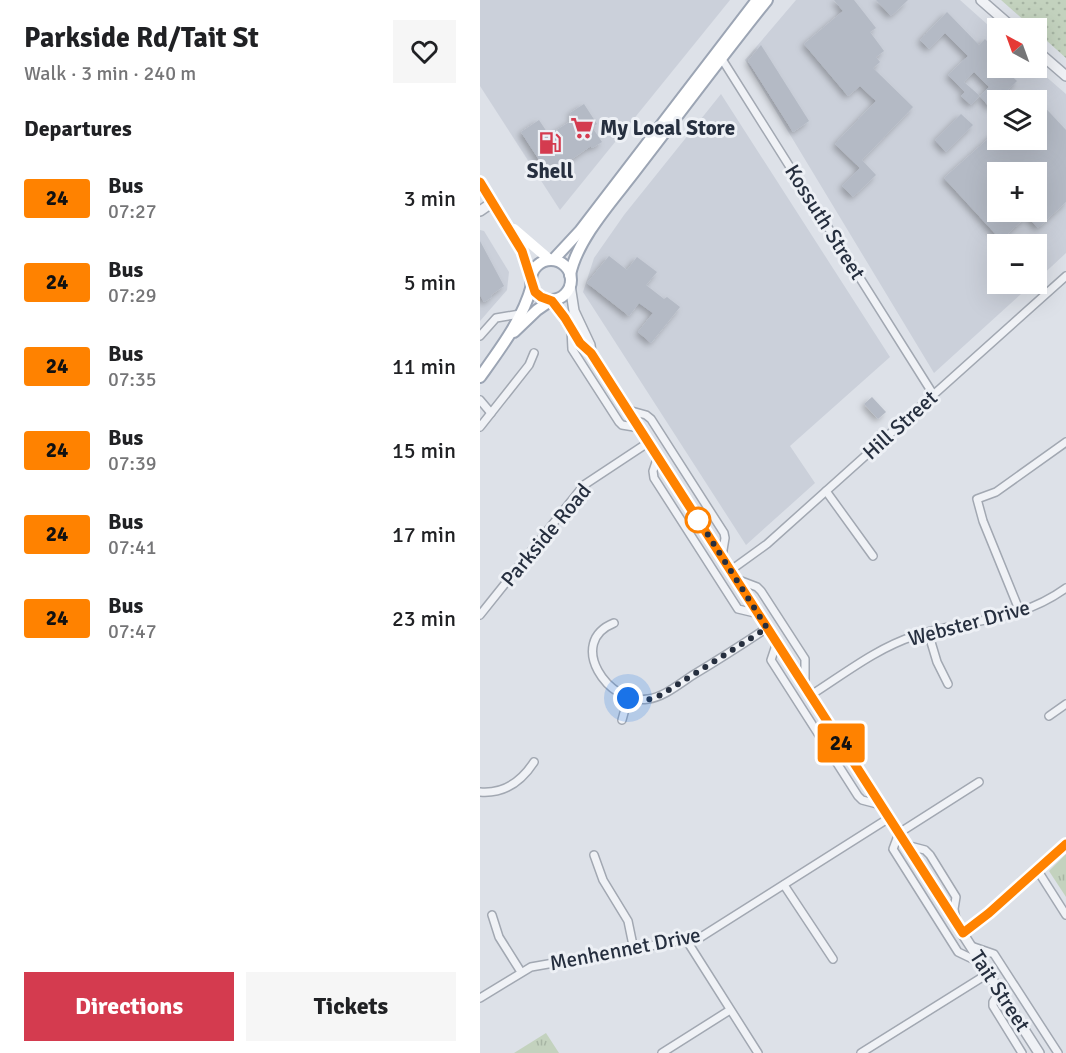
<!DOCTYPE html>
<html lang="en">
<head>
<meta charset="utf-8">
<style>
  :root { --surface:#fff; --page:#f6f6f6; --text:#202124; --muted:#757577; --accent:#d43b4f }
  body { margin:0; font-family:Signika,sans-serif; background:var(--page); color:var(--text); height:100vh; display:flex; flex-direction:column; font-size:22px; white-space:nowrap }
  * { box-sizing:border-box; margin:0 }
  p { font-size:20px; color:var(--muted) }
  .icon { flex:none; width:33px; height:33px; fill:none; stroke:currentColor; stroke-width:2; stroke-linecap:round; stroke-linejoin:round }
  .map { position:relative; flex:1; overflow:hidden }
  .sheet { display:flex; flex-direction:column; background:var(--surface); width:480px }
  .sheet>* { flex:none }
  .badge { padding:0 12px; border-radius:4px; font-size:21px; line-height:39px }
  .needle { width:39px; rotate:319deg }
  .controls { position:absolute; left:507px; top:18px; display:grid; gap:12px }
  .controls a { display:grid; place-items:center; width:60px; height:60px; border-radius:0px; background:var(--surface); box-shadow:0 6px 24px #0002; font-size:30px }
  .you { position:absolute; width:30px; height:30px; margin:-15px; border:4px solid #fff; border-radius:50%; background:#1a73e8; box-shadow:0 0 0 9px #1a73e833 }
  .map>.badge { position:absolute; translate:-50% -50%; box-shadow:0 0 0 3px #fff }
  h2 { padding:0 24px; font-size:22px; line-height:54px }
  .round { display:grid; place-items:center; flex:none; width:63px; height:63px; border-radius:0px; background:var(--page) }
  .overview { display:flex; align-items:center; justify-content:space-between; height:102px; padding:0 24px }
  h1 { font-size:28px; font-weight:800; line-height:45px }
  .action { display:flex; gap:12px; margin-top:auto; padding:12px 24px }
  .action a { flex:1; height:69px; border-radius:0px; background:var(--accent); color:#fff; font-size:24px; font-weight:800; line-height:69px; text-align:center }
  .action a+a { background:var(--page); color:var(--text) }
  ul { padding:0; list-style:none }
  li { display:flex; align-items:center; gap:18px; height:84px; padding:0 24px }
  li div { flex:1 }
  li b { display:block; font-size:22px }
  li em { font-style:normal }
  li .badge { min-width:66px; font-weight:700; text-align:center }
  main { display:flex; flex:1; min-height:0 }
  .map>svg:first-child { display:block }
  .built { fill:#cbd0da; fill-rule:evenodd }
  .grass { fill:url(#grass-dots) }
  .park { fill:url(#park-tufts) }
  .building { fill:#b4bac5; fill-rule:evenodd; filter:url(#shadow) }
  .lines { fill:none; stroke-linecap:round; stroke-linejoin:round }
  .minor-casing { stroke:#a2a8b2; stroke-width:10 }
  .tertiary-casing { stroke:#a2a8b2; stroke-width:12 }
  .primary-casing { stroke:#9ca5b4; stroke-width:14 }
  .minor { stroke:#f0f2f6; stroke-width:7 }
  .tertiary { stroke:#f0f2f6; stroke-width:9 }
  .secondary { stroke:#fff; stroke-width:10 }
  .primary { stroke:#fff; stroke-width:10 }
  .line-casing { stroke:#fff; stroke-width:14 }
  .line { stroke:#ff8200; stroke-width:9 }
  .walk { stroke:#262f3f; stroke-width:6; stroke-dasharray:0 10.8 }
  .stop-dot { fill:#fff; stroke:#ff8200; stroke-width:3 }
  .labels { text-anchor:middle; stroke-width:6; stroke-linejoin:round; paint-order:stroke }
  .poi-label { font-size:21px; font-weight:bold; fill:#262f3f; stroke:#edf0f5; text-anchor:start }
  .street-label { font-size:21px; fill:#262f3f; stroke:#edf0f5 }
</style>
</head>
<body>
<main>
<section class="sheet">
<div class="overview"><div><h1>Parkside Rd/Tait St</h1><p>Walk · 3 min · 240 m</p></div><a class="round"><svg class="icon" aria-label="heart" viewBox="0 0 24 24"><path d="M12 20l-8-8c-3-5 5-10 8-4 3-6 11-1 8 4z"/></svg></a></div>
<h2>Departures</h2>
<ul>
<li><span class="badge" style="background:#ff8200;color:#111">24</span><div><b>Bus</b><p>07:27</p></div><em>3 min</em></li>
<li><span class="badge" style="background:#ff8200;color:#111">24</span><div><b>Bus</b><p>07:29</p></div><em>5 min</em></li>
<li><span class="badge" style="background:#ff8200;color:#111">24</span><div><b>Bus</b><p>07:35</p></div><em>11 min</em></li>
<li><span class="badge" style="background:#ff8200;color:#111">24</span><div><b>Bus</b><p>07:39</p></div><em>15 min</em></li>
<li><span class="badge" style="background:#ff8200;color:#111">24</span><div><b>Bus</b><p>07:41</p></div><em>17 min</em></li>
<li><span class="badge" style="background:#ff8200;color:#111">24</span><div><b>Bus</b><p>07:47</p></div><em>23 min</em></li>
</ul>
<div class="action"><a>Directions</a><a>Tickets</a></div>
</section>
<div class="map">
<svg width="586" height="1053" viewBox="0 0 586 1053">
  <defs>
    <pattern id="grass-dots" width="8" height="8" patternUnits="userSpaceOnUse" patternTransform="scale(1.5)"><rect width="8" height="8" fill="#c3d2be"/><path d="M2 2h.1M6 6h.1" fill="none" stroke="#a7b5a4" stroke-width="1.8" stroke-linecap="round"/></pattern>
    <pattern id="park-tufts" width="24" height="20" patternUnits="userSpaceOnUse" patternTransform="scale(1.5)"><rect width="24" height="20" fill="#c3d2be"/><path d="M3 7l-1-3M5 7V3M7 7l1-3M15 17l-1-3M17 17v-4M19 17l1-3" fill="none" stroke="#a7b5a4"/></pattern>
    <filter id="shadow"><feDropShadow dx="-3" dy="3" stdDeviation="3" flood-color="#0004"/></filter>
  </defs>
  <rect width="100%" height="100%" fill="#dde1e8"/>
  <g class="built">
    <polygon points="0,0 250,0 80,210 0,86"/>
    <path d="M316,0H480L517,33L518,68H556L586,94V253L557,280L556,244H518V284H552L454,373L265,60ZM518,100H556V140H518ZM518,172H556V212H518Z"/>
    <polygon points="241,94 410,357 310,446 335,483 266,545 103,292 114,258 144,215"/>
    <polygon points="0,230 4,231 29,272 27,290 0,321"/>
  </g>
  <polygon class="grass" points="521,0 586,0 586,58 557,32 556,28 553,28"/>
  <g class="park">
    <polygon points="586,854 586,897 569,871"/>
    <polygon points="66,1033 79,1053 34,1053"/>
  </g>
  <g class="building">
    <polygon points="354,0 374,0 396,28 390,32 404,51 396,57 400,62 393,68 433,107 382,160 396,175 373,197 362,186 380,168 355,144 396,101 380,86 368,96 324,44 363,11"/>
    <polygon points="396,0 428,0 411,16"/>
    <path d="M467,12L499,45L505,39L518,53V68H523L537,81L510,108L500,96L491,105L481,96L485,92L468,75L488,56L465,33L449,49L440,40ZM494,72L509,87L500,96L484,82Z"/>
    <polygon points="281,45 329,121 313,132 268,61"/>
    <path d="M556,98L586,130V202L558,228L547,216L521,240L464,178L518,130V140H556ZM518,172H556V212H518Z"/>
    <polygon points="104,104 117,124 112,127 122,142 112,148 111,146 77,169 73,163 65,169 41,132 59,120 69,135 94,119 90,113"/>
    <polygon points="481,114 493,125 466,152 455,140"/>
    <polygon points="0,241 24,286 11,295 12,297 4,302 0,295"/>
    <polygon points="129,256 147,270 157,257 177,272 166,285 184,299 187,297 200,307 171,343 158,332 173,313 159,303 149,316 107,283"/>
    <polygon points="392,397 406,412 398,419 384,404"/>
  </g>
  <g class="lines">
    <g class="minor-casing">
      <g id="minor">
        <polyline points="240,56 453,394"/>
        <polyline points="91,329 92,349 139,422 142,425 160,428"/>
        <polyline points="0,336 16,318 40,314"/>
        <polyline points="0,400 11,413"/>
        <polyline points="148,410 166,415 171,419 244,533 245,538 242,556"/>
        <polyline points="0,427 49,365 54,353"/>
        <polyline points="178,456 173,471 174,478 258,609 279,614"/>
        <polyline points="346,491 393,556"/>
        <polyline points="251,570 287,544 586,276"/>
        <polyline points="256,579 277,587 281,591 325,659 325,685"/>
        <polyline points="540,612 503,521 497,499 516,492 586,442"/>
        <polyline points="0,615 104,485 169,442"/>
        <path d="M134,623C86,642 128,706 168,699C184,697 199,684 213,675C238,660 263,644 287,628"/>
        <polyline points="448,632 457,662 468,684"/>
        <polyline points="297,642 291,660 378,796 382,800 401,805"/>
        <path d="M331,695C364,674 397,648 434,636C489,618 536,624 586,588"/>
        <polyline points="569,716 586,704"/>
        <polyline points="142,720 148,698"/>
        <polyline points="499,782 419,833 413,849 478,952 501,963"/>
        <path d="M0,792C24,794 41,782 54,762"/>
        <polyline points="426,845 445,850 450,855 476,897 474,909 476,920"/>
        <polyline points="114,855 123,880 148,921 154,950"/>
        <polyline points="558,871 586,915"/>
        <polyline points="304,885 353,959"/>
        <polyline points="12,915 19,937 41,972"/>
        <polyline points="207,941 278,1053"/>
        <polyline points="491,946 514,954 578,1053"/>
        <polyline points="520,991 513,1002 513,1006 542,1053"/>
        <polyline points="0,998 51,967 221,937 409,818"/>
        <polyline points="182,1053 250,1010"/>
        <polyline points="381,1053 509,973"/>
      </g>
    </g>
    <g class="tertiary-casing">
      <g id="tertiary">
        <polyline points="501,0 533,28"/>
        <polyline points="556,50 586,76"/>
        <polyline points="0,211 13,202"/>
        <polyline points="90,285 94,311 110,345 111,353"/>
        <path d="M72,301C86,317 94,340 111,353L559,1053"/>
        <polyline points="483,933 509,913 586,844"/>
      </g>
    </g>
    <g class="primary-casing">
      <g id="primary">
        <polyline points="73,260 100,231 277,0"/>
        <circle cx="71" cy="280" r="20"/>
        <path d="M90,275C97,239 133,200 155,171C199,114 242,56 287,0"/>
        <polyline points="34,332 57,310 70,301"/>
        <path d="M0,377C20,349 43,319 52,285"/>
      </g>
    </g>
    <use href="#minor" class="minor"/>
    <use href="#tertiary" class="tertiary"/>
    <g class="secondary">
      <polyline points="0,182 38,244 52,281"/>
      <polyline points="34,229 70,260"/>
    </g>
    <use href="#primary" class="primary"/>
  </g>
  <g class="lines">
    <g class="line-casing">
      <polyline id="line" points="0,182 42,251 55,292 61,297 72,301 85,318 100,343 111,353 483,933 509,913 586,844"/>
    </g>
    <use href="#line" class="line"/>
    <polyline class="walk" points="148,698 167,700 181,695 287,628 216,516 218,520"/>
  </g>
  <defs>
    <g id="supermarket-bare" transform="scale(1.8)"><path d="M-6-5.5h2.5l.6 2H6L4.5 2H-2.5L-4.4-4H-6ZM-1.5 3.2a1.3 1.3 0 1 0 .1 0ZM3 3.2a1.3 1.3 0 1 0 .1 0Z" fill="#d43b4f" stroke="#edf0f5" stroke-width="2.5" paint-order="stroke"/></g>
    <g id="fuel-bare" transform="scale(1.8)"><path d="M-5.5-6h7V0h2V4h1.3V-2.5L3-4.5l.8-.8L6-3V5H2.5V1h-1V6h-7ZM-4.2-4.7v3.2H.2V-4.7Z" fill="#d43b4f" stroke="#edf0f5" stroke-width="2.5" paint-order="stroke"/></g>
  </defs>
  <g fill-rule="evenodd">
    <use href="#supermarket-bare" x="102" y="128"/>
    <use href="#fuel-bare" x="70" y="143"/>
  </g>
  <circle class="stop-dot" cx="218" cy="520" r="12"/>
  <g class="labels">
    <g class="poi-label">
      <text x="120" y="135">My Local Store</text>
      <text x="70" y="178" text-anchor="middle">Shell</text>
    </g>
    <g class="street-label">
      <text transform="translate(345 222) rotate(58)" y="7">Kossuth Street</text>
      <text transform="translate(420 425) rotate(-42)" y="7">Hill Street</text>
      <text transform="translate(66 535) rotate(-50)" y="7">Parkside Road</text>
      <text transform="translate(489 623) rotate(-15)" y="7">Webster Drive</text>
      <text transform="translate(145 949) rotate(-11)" y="7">Menhennet Drive</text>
      <text transform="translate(520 991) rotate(57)" y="7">Tait Street</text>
    </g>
  </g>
</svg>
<div class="controls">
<a><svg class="needle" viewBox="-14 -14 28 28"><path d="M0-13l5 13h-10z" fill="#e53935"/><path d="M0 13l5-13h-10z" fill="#757577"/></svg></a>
<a><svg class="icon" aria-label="layers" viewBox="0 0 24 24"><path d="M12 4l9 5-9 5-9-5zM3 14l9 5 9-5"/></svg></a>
<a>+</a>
<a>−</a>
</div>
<div class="you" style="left:148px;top:698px"></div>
<b class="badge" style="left:361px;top:743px;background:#ff8200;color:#111">24</b>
</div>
</main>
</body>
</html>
